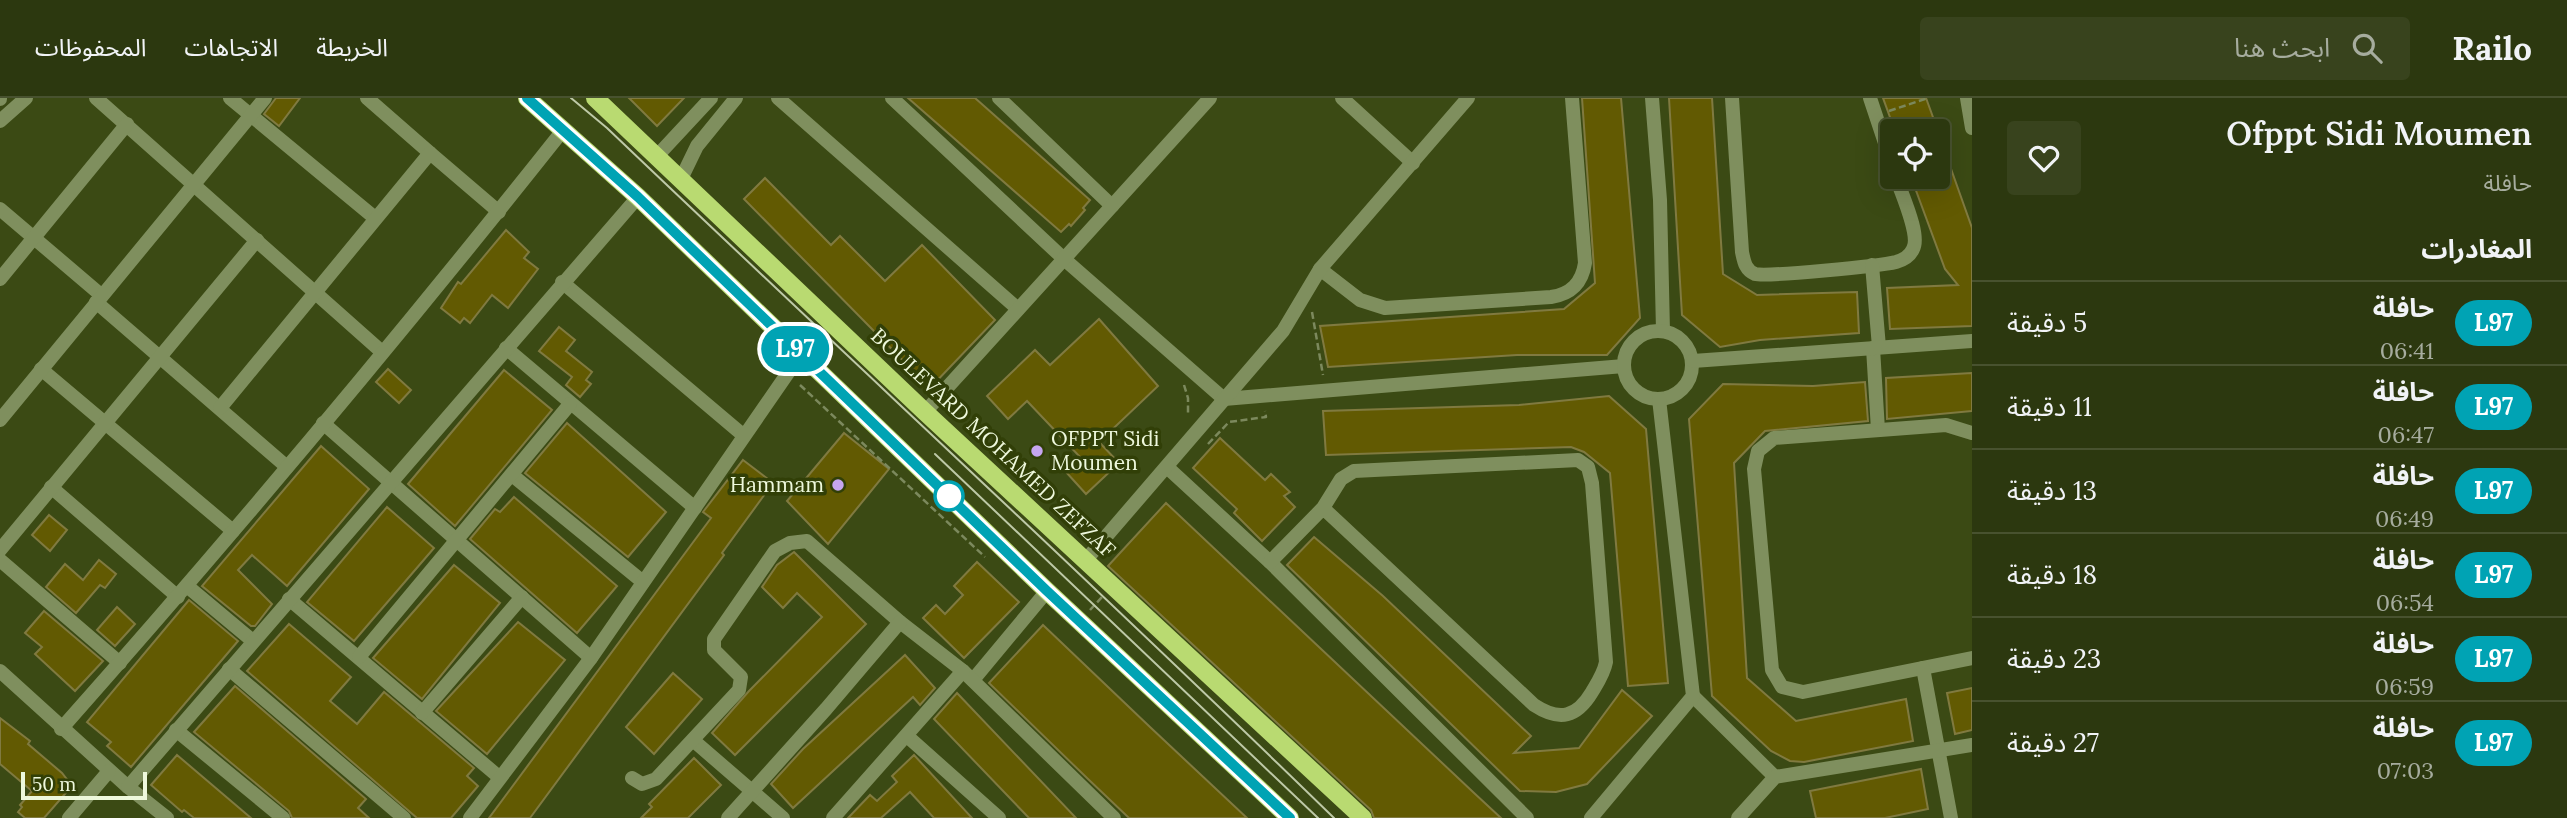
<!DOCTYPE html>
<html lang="ar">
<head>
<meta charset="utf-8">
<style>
  :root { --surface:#2c380f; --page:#38431d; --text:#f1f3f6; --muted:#a6ac9e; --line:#48522f }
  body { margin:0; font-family:Lora,"Noto Sans Arabic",serif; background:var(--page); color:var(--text); direction:rtl; height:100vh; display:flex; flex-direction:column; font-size:26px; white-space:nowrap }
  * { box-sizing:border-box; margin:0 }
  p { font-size:23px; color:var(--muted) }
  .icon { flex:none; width:38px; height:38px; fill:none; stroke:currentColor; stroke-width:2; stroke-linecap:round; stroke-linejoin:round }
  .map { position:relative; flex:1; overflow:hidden; direction:ltr }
  .sheet { display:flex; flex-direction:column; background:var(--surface); width:595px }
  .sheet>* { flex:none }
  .badge { padding:0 14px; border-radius:23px; font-size:24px; line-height:46px }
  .fabs { position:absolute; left:1880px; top:21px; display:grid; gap:14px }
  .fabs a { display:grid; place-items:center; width:70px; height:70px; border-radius:7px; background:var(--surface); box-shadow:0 7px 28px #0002,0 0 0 2px var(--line); font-size:35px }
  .scale { position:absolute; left:21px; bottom:18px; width:126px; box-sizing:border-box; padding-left:7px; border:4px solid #eef8dc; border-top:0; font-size:19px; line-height:24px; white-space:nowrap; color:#eef8dc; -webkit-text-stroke:5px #313f07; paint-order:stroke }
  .map>.badge { position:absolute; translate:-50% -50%; box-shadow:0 0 0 4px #fff }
  h2 { padding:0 35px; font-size:26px; line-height:63px }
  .round { display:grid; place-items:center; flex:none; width:74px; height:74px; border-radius:7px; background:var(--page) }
  .overview { display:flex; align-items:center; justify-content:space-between; height:119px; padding:0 35px }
  h1 { font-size:33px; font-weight:600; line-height:52px }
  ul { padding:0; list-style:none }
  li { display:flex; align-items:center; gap:21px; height:84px; padding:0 35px; border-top:2px solid var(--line) }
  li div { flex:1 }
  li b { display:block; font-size:26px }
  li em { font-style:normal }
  li .badge { min-width:77px; font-weight:700; text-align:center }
  header { display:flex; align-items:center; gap:42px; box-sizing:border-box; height:98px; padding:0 35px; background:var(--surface); border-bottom:2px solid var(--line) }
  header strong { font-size:33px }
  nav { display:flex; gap:38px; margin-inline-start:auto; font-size:24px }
  .search { width:490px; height:63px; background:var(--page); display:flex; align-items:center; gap:18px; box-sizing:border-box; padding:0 24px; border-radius:7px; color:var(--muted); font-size:26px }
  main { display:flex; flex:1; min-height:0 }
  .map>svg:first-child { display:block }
  .building { fill:#625a02; stroke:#807a40; stroke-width:2 }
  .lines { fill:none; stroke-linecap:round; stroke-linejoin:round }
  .path { stroke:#7c895d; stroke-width:2.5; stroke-dasharray:7 3.5; stroke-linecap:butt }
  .minor { stroke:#7f8f5e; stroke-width:14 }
  .tertiary { stroke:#7f8f5e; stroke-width:14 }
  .primary { stroke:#b9da71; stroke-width:18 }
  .tram { stroke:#bec9a7; stroke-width:2 }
  .line-casing { stroke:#fff; stroke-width:16 }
  .line { stroke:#00a3b4; stroke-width:10 }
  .poi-dot { fill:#c6a6f0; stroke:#313f07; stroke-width:2.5 }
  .stop-dot { fill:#fff; stroke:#00a3b4; stroke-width:3.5 }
  .labels { text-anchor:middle; stroke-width:7; stroke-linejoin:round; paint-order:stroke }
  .poi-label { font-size:21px; fill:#eef8dc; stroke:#313f07; text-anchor:start }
  .street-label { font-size:21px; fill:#eef8dc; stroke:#313f07 }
</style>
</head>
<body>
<header>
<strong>Railo</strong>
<div class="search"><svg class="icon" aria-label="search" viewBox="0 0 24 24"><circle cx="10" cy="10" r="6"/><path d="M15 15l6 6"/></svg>ابحث هنا</div>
<nav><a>الخريطة</a><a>الاتجاهات</a><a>المحفوظات</a></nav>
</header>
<main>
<section class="sheet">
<div class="overview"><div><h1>Ofppt Sidi Moumen</h1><p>حافلة</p></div><a class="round"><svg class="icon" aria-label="heart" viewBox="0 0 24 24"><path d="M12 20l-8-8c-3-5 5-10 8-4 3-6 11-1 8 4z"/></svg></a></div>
<h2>المغادرات</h2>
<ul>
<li><span class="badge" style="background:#00a3b4;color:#fff">L97</span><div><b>حافلة</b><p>06:41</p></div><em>5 دقيقة</em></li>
<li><span class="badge" style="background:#00a3b4;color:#fff">L97</span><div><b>حافلة</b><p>06:47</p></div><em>11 دقيقة</em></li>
<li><span class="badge" style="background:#00a3b4;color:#fff">L97</span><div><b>حافلة</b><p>06:49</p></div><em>13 دقيقة</em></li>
<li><span class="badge" style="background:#00a3b4;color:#fff">L97</span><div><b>حافلة</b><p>06:54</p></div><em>18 دقيقة</em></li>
<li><span class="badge" style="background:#00a3b4;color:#fff">L97</span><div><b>حافلة</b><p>06:59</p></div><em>23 دقيقة</em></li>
<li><span class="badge" style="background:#00a3b4;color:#fff">L97</span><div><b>حافلة</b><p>07:03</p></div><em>27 دقيقة</em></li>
</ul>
</section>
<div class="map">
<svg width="1972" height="720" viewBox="0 0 1972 720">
  <rect width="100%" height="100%" fill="#3b4a14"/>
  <g class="building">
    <polygon points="276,0 300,0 279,28 264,16"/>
    <polygon points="629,0 684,0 657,28"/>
    <polygon points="908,0 975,0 1090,102 1083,110 1085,112 1071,128 1069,126 1061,134"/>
    <polygon points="1582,0 1621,0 1640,220 1607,257 1517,257 1328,269 1320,228 1564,211 1595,185"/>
    <polygon points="1669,0 1712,0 1723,176 1757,197 1857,194 1859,235 1760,242 1720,249 1682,217"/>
    <polygon points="1883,0 1926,0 1938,33 1895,33"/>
    <polygon points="1939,37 1972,130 1972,228 1890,231 1887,190 1958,187 1945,171 1911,79 1937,79"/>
    <polygon points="765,80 831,147 840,138 885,183 922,147 995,222 930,290 744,101"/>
    <polygon points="506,132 529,154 524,160 538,171 508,210 492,197 470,225 464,220 460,225 441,210 458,184 461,186"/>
    <polygon points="1099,221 1158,288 1099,344 1119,365 1086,396 1066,374 1081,360 1027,303 1008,321 987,298 1035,252 1050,267"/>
    <polygon points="559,229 575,242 566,253 592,274 586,282 591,286 580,299 566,287 572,279 539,253"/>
    <polygon points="388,271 411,292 399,305 376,284"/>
    <polygon points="504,272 552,312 455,428 408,386"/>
    <polygon points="1972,275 1972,313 1887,321 1886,280"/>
    <polygon points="1865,284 1868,323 1765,333 1734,365 1747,580 1796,623 1906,601 1913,643 1804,664 1790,663 1771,653 1712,598 1689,321 1723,286 1813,288"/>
    <polygon points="1609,298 1646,331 1668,585 1628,588 1610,375 1584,354 1571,349 1326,357 1323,313 1519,307"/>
    <polygon points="567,325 666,414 628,459 525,375"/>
    <polygon points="844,335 889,371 828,446 787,403"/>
    <polygon points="1220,340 1265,382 1271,376 1290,394 1284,398 1295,409 1262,443 1234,415 1237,411 1193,370"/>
    <polygon points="321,348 369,391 287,488 252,457 238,472 272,506 255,528 251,528 202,488"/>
    <polygon points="743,362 773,385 722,455 724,457 530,720 489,720 711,420 703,414"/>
    <polygon points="514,399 617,488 577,535 470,441 495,411 500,414"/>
    <polygon points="1166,405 1473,694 1501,720 1374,720 1371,712 1108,468"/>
    <polygon points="387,409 434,450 354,543 307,504"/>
    <polygon points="49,417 67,432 50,453 32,437"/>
    <polygon points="1314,439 1383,498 1531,638 1514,655 1579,650 1622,592 1652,618 1587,686 1556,694 1520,693 1287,467"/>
    <polygon points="794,454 866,526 735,657 712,635 749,593 822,519 797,495 783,510 762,489 777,467"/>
    <polygon points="99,462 116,476 105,490 100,487 76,515 46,489 65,466 83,482"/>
    <polygon points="977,464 1019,504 964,560 923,520 936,507 945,516 963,497 954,488"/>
    <polygon points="454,467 500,505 422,601 373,560"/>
    <polygon points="189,502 238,543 131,669 107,648 111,644 87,624"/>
    <polygon points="117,509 135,526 115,548 97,532"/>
    <polygon points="44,513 103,563 75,593 35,556 42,549 25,535"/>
    <polygon points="518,524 565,562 487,656 436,613"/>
    <polygon points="289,526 351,579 330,603 357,626 384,594 474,670 467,678 478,688 451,720 417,720 247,573"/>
    <polygon points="1043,527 1150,629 1247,720 1129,720 1087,680 989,585"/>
    <polygon points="905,557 935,590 920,607 913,599 793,710 771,686 803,651"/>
    <polygon points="673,575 702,601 654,656 626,629"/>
    <polygon points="235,588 366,701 358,710 369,720 292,720 289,713 194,634"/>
    <polygon points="1972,590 1972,632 1955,636 1947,595"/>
    <polygon points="957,595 1076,720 1029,720 934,621"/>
    <polygon points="0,620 30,643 28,646 62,675 72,688 44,720 25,720 18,714 22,709 20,707 32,693 0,666"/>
    <polygon points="177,657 251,720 194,720 184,712 182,714 151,687"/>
    <polygon points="914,657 972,720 934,720 910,694 881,720 848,720 870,697 877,703 897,684 892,678"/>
    <polygon points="694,660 721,687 688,720 641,720 652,709 649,706"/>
    <polygon points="1921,671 1928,711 1885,720 1816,720 1810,693"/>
  </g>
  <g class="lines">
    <g class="path">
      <polyline points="1889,13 1928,0"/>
      <polyline points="1312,214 1323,277"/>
      <polyline points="800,287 985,459"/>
      <polyline points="1184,287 1188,300 1188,318"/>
      <polyline points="1208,346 1229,324 1266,319 1265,313"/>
      <polyline points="1090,512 1102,499"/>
    </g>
    <g class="minor">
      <polyline points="96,0 382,254"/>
      <polyline points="230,0 375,120"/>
      <polyline points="367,0 430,55"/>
      <polyline points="778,0 1018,211"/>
      <polyline points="892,0 1064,161 1224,301 1624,268"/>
      <polyline points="999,0 1112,108"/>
      <polyline points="1342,0 1413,65"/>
      <polyline points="1652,0 1660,102 1663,233"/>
      <path d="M1732,0L1742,154C1744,163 1745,172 1755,176C1767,179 1880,168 1896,164C1903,162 1910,158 1913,151C1921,137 1901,95 1896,79"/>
      <polyline points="1870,0 1892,66"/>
      <polyline points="1967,0 1972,30"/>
      <polyline points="658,57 711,0"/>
      <polyline points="681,81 697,48 736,0"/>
      <polyline points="0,111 101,197"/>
      <polyline points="1872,167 1879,249"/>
      <path d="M1320,171L1360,202L1385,210L1551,199C1571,196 1582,185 1585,165L1572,0"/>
      <polyline points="0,181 127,26"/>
      <polyline points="562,184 743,337"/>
      <polyline points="96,204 287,369"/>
      <circle cx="1658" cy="267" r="34"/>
      <polyline points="506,250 695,410"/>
      <polyline points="1873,250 1878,332"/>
      <polyline points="1693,263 1972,243"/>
      <polyline points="41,271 233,433"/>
      <polyline points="220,310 430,55 499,114"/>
      <polyline points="925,314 1210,0"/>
      <polyline points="0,322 265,0"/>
      <polyline points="323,325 591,560"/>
      <polyline points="1972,335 1946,327 1774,340 1758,353 1754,371 1772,572 1782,589 1803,594 1972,560"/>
      <polyline points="1168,370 1270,464 1527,720"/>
      <polyline points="512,377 643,484"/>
      <polyline points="51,389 178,499"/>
      <polyline points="0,452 257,142"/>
      <polyline points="0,462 120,565"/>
      <polyline points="1085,463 1283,233 1320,171 1468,0"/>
      <path d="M1270,464L1323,410L1341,381L1354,373L1578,362L1588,369L1592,385L1606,564C1604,575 1598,584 1592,594C1577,619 1560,624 1534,607L1323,410"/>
      <polyline points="187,488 253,543"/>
      <polyline points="289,501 499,679"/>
      <polyline points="359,559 570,306"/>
      <polyline points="1923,570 1951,720"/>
      <polyline points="229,571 404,720"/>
      <polyline points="0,573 128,689 167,720"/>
      <polyline points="973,582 1047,493"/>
      <polyline points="1693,598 1775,679"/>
      <polyline points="422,615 522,499"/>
      <path d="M61,631C234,436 402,235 564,31"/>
      <polyline points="176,632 283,720"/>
      <polyline points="907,638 999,720"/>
      <polyline points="694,643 783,720"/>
      <polyline points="632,680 642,686 656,681 739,592 741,579 714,552 714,541 775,453 790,445 807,443 900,524 963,573 1114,720"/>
      <polyline points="128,689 638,99"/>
      <polyline points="69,720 109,673"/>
      <polyline points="470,720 591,560 801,256"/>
      <polyline points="728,720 826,611 900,524"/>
      <polyline points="833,720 963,573"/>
      <polyline points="1591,720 1693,598 1659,301"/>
      <polyline points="1738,720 1775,679 1972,647"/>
    </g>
    <g class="tertiary">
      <polyline points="0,1 0,0"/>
      <polyline points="0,23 26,0"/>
    </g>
    <g class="primary">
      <polyline points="527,0 638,99 1047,493 1290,720"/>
      <polyline points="595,0 925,314 1363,720"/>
    </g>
    <g class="tram">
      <path d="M571,0L607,30C849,261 1095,487 1334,720"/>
      <polyline points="935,356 1318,720"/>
    </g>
  </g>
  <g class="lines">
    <g class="line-casing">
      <polyline id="line" points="527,0 638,99 1047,493 1290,720"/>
    </g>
    <use href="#line" class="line"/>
  </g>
  <g class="poi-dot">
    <circle cx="1037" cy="353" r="7"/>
    <circle cx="838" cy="387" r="7"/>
  </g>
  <circle class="stop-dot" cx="949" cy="398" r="14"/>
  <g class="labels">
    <g class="poi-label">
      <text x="1051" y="348">OFPPT Sidi<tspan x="1051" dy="24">Moumen</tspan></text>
      <text x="824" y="394" text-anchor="end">Hammam</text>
    </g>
    <g class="street-label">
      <text transform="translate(993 345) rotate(43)" y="7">BOULEVARD MOHAMED ZEFZAF</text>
    </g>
  </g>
</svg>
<div class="fabs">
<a><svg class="icon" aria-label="locate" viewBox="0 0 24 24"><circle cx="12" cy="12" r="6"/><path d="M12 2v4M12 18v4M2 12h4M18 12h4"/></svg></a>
</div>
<div class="scale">50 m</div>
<b class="badge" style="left:795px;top:251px;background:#00a3b4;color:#fff">L97</b>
</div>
</main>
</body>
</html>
